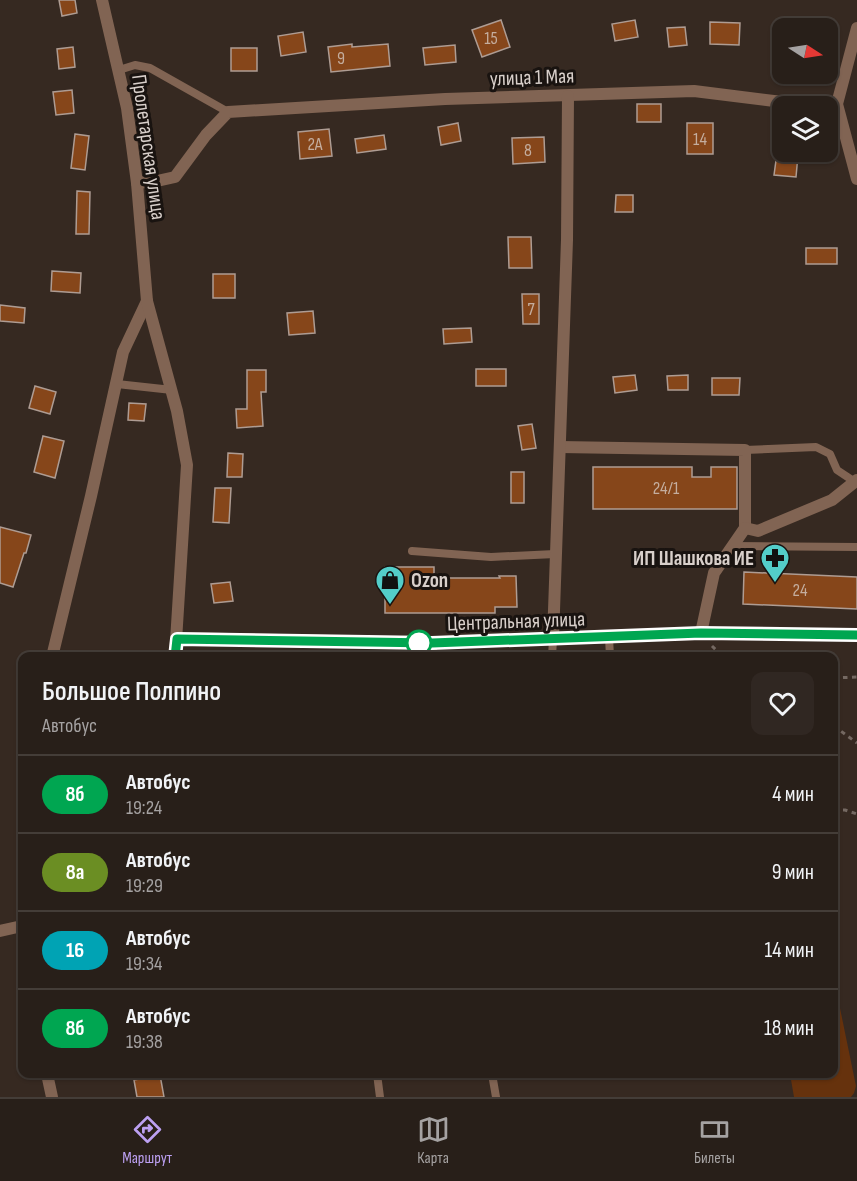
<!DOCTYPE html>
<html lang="ru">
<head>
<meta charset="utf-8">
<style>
  :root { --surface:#281f19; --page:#302722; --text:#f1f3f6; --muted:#a5a2a2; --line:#443d38; --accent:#bca0f2 }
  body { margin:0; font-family:"Sofia Sans Condensed",sans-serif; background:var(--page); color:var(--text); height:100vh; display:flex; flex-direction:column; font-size:22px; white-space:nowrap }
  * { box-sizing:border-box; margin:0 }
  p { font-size:20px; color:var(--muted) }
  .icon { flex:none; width:33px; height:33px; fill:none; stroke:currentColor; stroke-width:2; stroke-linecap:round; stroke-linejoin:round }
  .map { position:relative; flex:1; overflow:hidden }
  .sheet { position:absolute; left:18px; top:652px; width:820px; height:426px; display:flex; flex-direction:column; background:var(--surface); border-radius:12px; box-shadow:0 2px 4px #0004,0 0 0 2px var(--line) }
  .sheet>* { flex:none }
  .badge { padding:0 12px; border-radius:20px; font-size:21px; line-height:39px }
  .needle { width:39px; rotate:102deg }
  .fabs { position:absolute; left:772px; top:18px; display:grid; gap:12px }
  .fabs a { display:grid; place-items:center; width:66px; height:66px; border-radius:12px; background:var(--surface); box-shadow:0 2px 4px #0004,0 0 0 2px var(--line); font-size:30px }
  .map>.badge { position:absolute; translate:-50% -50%; box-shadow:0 0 0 3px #fff }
  .round { display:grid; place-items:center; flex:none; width:63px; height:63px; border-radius:12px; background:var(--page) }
  .head { display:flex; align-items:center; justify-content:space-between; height:102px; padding:0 24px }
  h1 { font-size:28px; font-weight:600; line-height:45px }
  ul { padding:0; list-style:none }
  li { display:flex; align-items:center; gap:18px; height:78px; padding:0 24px; border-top:2px solid var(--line) }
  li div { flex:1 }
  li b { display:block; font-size:22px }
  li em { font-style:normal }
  li .badge { min-width:66px; font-weight:700; text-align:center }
  .tabs { display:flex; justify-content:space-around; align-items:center; height:84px; border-top:2px solid var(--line); background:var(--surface); font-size:16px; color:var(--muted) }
  .tabs a { display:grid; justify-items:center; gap:3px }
  .tabs .on { color:var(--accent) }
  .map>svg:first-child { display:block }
  .green { fill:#66320d }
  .building { fill:#86461a; stroke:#ae9c93; stroke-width:1.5 }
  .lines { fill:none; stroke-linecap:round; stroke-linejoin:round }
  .path { stroke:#756962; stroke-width:3; stroke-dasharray:4.5 4.5; stroke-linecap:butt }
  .service { stroke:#816453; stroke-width:8 }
  .minor { stroke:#816453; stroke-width:12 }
  .tertiary { stroke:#816453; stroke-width:12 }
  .line-casing { stroke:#fff; stroke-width:14 }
  .line { stroke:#00a651; stroke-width:9 }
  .stop-dot { fill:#fff; stroke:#00a651; stroke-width:3 }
  .labels { text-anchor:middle; stroke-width:6; stroke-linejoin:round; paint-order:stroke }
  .number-label { font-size:18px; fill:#c4ad9e }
  .street-label { font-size:21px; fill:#d8cfca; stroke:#191310 }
  .poi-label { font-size:21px; font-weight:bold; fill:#d8cfca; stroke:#191310; text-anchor:end }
</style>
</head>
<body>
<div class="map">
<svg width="857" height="1097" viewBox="0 0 857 1097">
  <rect width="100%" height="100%" fill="#362921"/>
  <polygon class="green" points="834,979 856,1086 854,1093 851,1097 794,1097 790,1074 834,1074"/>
  <g class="building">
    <polygon points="59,0 75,0 77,13 62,16"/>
    <polygon points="501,20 510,47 482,57 472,30"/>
    <polygon points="635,20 638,37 615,41 612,24"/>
    <polygon points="710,22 740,23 739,45 710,44"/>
    <polygon points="685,27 687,45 669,47 667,28"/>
    <polygon points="303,32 306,52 281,56 278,36"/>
    <polygon points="352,44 352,47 388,44 390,66 331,72 328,47"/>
    <polygon points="455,45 456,62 425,65 423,48"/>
    <polygon points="73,47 75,67 59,69 57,49"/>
    <rect x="231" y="48" width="26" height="23"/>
    <polygon points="72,90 74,113 56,115 53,92"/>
    <rect x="637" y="104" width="24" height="18"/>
    <polygon points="458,123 461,141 441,145 438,127"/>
    <rect x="687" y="123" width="26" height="31"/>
    <polygon points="329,129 332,156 300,159 298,132"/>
    <polygon points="75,134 89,136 85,170 71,168"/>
    <polygon points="384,135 386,149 357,153 355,139"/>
    <polygon points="544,137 545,162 513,164 512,138"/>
    <polygon points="777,153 798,155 796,177 774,175"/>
    <polygon points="77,191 90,192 89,234 76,234"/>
    <polygon points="616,195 633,195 633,212 615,212"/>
    <polygon points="508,237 531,237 532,268 509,268"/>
    <rect x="806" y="248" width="31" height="16"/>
    <polygon points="52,271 81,273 80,293 51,291"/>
    <rect x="213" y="274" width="22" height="24"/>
    <polygon points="522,294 539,294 539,324 523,324"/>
    <polygon points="0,305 25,308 24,323 0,321"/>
    <polygon points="313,311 315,333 289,335 287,313"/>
    <polygon points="471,328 472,342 444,344 443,329"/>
    <rect x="476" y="369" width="30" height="17"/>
    <polygon points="247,370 266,370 266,392 261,392 263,426 237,428 236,409 247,409"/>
    <polygon points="635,375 637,390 615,393 613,377"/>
    <polygon points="688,375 688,390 668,390 667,376"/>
    <polygon points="712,378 740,378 739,395 712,395"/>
    <polygon points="35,386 56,392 50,414 29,408"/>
    <polygon points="129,403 146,404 144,421 128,420"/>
    <polygon points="532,424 536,448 522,450 518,426"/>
    <polygon points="43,436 64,441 55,478 34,472"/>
    <polygon points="228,453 243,454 242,477 227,477"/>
    <polygon points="593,467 692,467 692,477 711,477 711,467 737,467 737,509 593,509"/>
    <rect x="511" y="472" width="13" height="31"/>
    <polygon points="215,488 231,488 229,523 213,522"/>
    <polygon points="0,527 31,535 26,553 24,553 13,587 0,583"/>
    <polygon points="385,567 434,567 434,578 500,578 499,576 516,576 517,607 495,607 495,613 385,613"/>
    <polygon points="744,572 857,577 857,609 743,604"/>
    <polygon points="230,582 233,601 214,603 211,584"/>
    <polygon points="160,1075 164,1097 137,1097 134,1080"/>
  </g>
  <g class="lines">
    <g class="path">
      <polyline points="712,646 723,657"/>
      <polyline points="834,678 857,677"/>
      <polyline points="834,726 857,743"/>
      <polyline points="834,810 845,810 857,814"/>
    </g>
    <g class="service">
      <polyline points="119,70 135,65 150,68 228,112"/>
      <polyline points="117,384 172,390"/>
      <polyline points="745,450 816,447 830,454 837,470 855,482"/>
      <polyline points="732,546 857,547"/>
      <polyline points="412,551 491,557 555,554"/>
      <polyline points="609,637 610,657"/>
      <polyline points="432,643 434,657"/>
      <polyline points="552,657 553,639"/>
      <polyline points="377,1074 380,1097"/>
      <polyline points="492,1074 496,1097"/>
    </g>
    <g class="minor">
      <polyline points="857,28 837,104 857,179"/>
      <polyline points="137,183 157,181 175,177 206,135 228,112 445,99 694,91 782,102 837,104"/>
      <polyline points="560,447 745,450 745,528 714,573 701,633"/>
      <polyline points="745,528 758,531 832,500 857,480"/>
      <polyline points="553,639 567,240 568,96"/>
      <polyline points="52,657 91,496 123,352 147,301"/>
      <polyline points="0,931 22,926"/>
    </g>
    <g class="tertiary">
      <polyline points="102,0 127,108 137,183 147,301 177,411 187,465 175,657"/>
      <polyline points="177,638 432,643 701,633 857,635"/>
      <polyline points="47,1074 52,1097"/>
    </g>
  </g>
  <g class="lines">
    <g class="line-casing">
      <polyline id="line" points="175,657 177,639 432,643 701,633 857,635"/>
    </g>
    <use href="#line" class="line"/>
  </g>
  <defs>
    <g id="pharmacy-pin" transform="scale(1.5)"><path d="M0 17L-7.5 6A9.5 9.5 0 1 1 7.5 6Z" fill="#53cdc9" stroke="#191310"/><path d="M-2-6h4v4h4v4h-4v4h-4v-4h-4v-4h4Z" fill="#111"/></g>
    <g id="shop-pin" transform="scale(1.5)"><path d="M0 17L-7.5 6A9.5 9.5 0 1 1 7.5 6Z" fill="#53cdc9" stroke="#191310"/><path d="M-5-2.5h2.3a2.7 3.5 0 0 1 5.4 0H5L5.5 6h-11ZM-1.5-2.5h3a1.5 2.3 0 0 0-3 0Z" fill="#111"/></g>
  </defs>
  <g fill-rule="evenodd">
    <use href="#pharmacy-pin" x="775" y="558"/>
    <use href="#shop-pin" x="390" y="580"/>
  </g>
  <circle class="stop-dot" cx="419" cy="643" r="12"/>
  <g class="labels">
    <g class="number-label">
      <text x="491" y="44">15</text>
      <text x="341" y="64">9</text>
      <text x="700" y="145">14</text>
      <text x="315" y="150">2А</text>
      <text x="528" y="156">8</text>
      <text x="531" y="315">7</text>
      <text x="666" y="494">24/1</text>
      <text x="800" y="596">24</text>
    </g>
    <g class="street-label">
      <text transform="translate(532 77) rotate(-2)" y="7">улица 1 Мая</text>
      <text transform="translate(149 147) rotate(82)" y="7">Пролетарская улица</text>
      <text transform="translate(516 621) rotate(-2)" y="7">Центральная улица</text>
    </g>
    <g class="poi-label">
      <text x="754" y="565">ИП Шашкова ИЕ</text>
      <text x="411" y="587" text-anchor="start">Ozon</text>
    </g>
  </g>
</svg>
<div class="fabs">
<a><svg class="needle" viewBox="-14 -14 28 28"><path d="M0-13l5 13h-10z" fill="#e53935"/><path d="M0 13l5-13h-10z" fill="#a5a2a2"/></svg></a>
<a><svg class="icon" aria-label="layers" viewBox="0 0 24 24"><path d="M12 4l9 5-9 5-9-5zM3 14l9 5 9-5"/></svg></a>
</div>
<section class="sheet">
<div class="head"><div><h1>Большое Полпино</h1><p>Автобус</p></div><a class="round"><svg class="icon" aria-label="heart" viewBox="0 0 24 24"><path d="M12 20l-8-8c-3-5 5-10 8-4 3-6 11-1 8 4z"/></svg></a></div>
<ul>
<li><span class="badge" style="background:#00a651;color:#fff">8б</span><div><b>Автобус</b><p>19:24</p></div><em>4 мин</em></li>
<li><span class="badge" style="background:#6b8e23;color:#fff">8а</span><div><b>Автобус</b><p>19:29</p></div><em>9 мин</em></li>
<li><span class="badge" style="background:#00a3b4;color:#fff">16</span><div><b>Автобус</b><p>19:34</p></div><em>14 мин</em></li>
<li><span class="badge" style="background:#00a651;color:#fff">8б</span><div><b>Автобус</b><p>19:38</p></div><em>18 мин</em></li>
</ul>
</section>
</div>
<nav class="tabs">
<a class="on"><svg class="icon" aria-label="directions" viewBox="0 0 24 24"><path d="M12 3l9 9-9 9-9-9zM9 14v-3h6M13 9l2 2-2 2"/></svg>Маршрут</a>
<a><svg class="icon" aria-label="map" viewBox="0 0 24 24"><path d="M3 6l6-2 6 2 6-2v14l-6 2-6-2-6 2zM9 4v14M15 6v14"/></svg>Карта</a>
<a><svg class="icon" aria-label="tickets" viewBox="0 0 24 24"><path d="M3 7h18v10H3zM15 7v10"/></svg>Билеты</a>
</nav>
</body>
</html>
